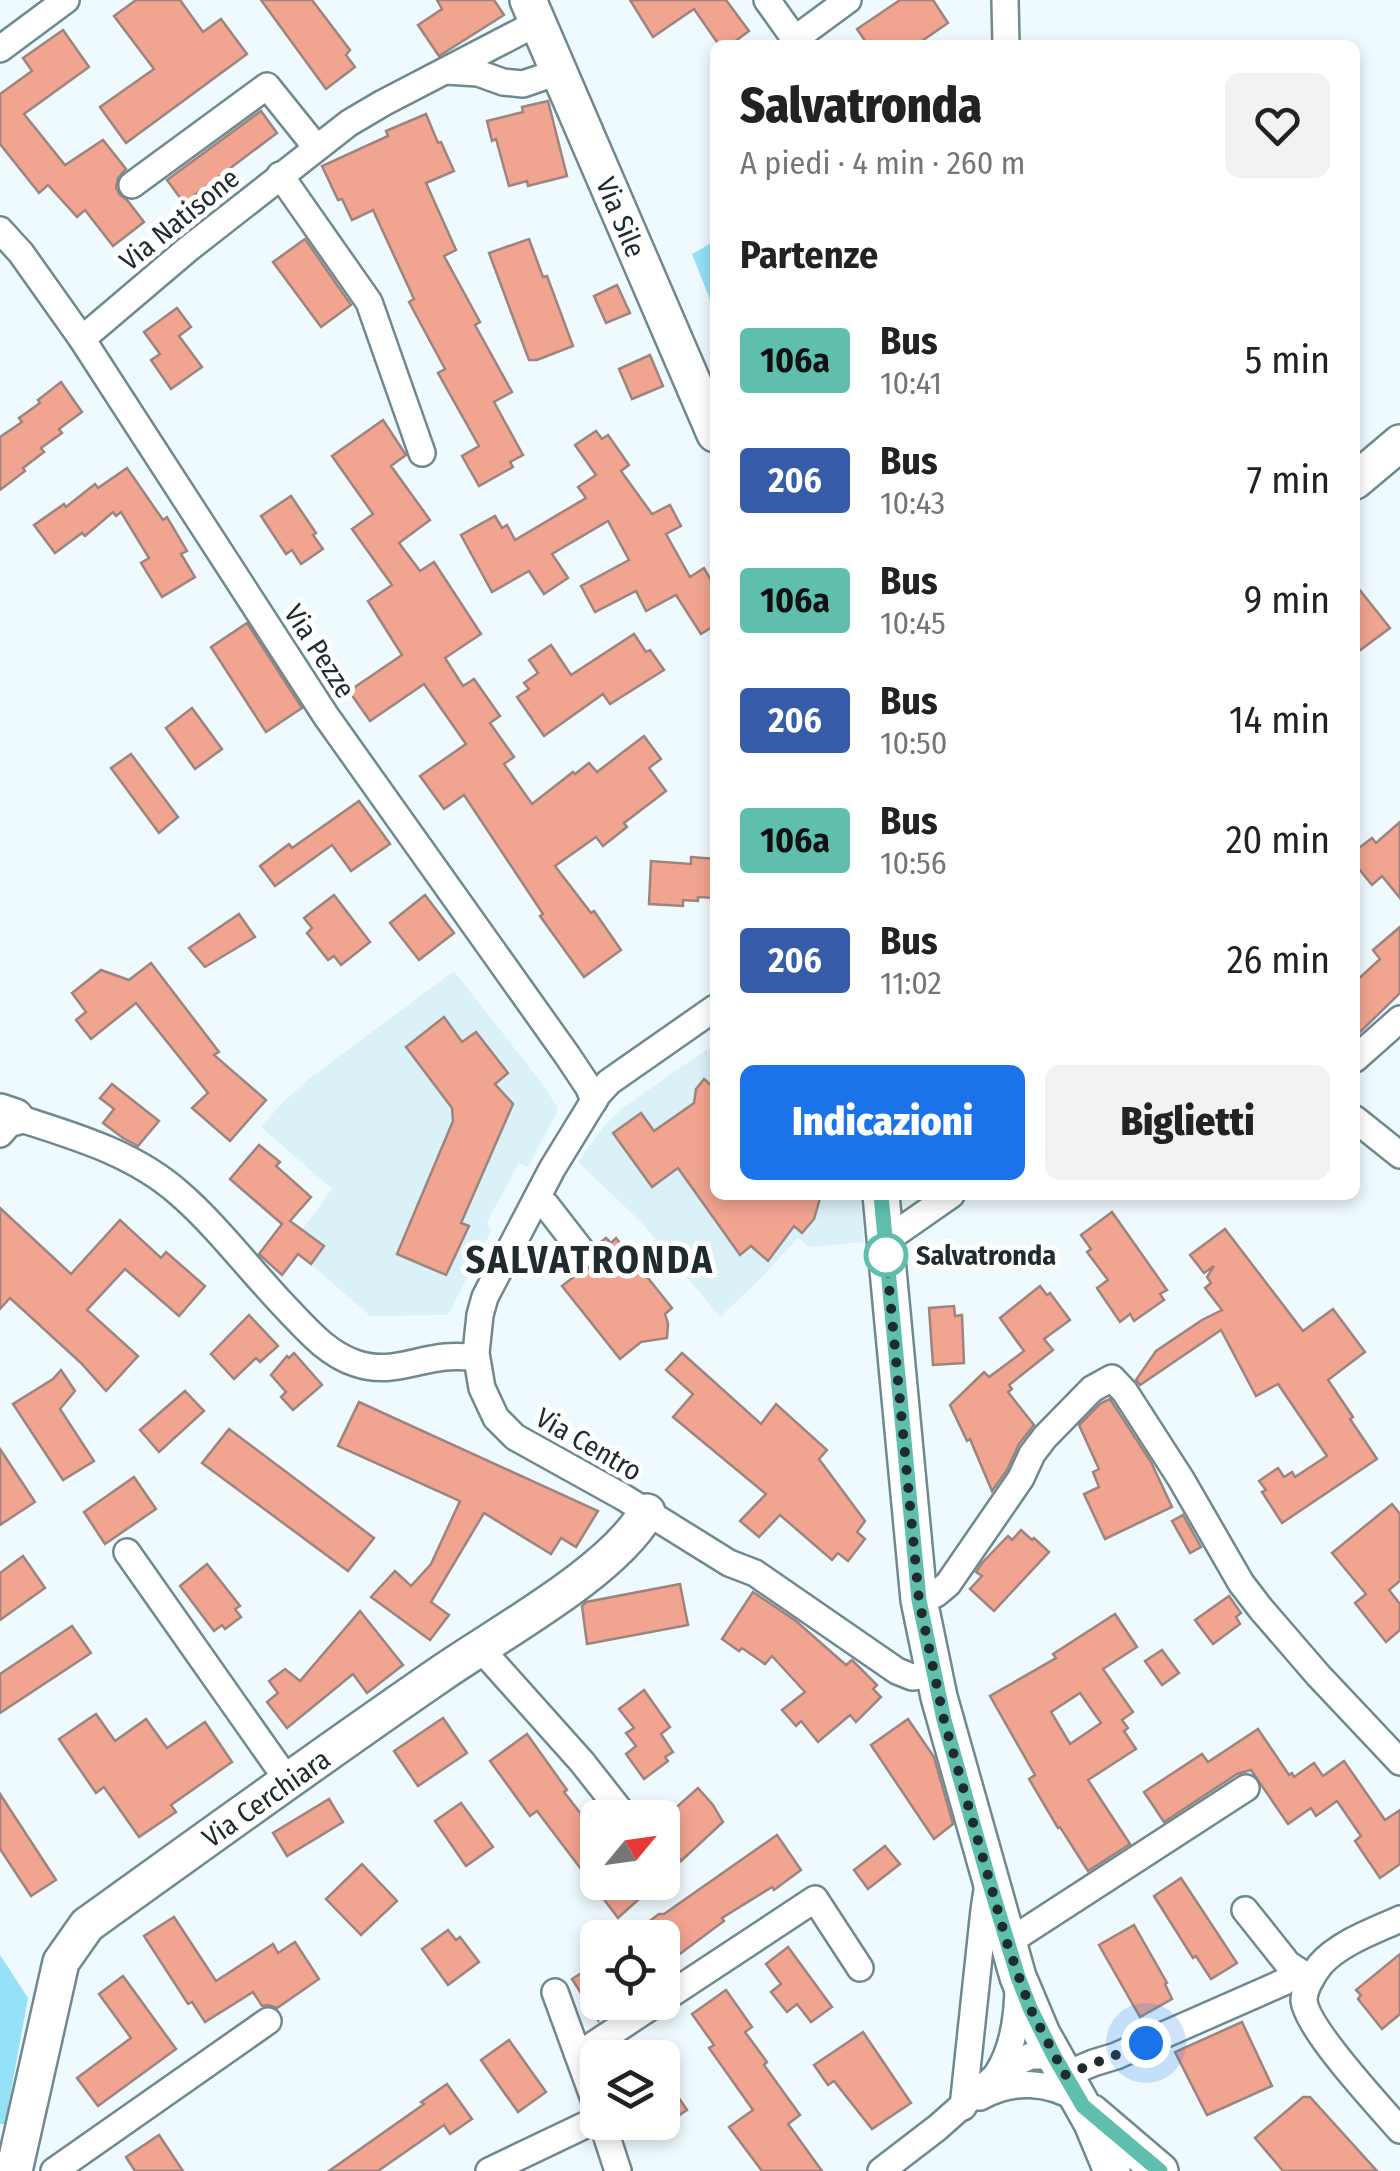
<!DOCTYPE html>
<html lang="it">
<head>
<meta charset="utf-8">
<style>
  :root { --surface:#fff; --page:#f2f2f2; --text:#222; --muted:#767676; --accent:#1a73e8 }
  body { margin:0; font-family:"Fira Sans Condensed",sans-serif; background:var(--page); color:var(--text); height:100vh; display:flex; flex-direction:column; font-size:38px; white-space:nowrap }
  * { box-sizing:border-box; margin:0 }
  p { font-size:32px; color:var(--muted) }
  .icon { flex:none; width:55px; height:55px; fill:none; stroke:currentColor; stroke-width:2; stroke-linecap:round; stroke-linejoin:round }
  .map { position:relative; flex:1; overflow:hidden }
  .drawer { position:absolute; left:710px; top:40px; width:650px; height:1160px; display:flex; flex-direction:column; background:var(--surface); border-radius:15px; box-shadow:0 5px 15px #0003 }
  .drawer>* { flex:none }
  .badge { padding:0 20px; border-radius:8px; font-size:35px; line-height:65px }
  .needle { width:65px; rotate:61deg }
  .fabs { position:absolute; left:580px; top:1800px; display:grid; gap:20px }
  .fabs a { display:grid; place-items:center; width:100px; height:100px; border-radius:15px; background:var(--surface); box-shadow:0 5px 15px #0003; font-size:50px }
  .you { position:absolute; width:50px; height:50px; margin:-25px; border:8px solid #fff; border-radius:50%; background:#1a73e8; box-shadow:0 0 0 15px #1a73e833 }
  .map>.badge { position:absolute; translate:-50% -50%; box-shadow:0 0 0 5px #fff }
  h2 { padding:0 30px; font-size:38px; line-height:90px }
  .round { display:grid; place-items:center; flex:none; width:105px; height:105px; border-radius:15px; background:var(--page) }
  .overview { display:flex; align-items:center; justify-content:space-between; height:170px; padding:0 30px }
  h1 { font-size:48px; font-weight:800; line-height:75px }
  .action { display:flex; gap:20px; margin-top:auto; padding:20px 30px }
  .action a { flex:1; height:115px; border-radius:15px; background:var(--accent); color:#fff; font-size:40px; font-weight:800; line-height:115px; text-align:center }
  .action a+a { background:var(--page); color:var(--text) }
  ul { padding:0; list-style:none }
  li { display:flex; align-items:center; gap:30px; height:120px; padding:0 30px }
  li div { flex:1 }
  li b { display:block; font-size:38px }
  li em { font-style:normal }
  li .badge { min-width:110px; font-weight:700; text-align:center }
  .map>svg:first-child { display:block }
  .built { fill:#dbf1f8 }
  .green { fill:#94e1f8 }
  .building { fill:#f1a490; stroke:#9d847e; stroke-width:2.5; fill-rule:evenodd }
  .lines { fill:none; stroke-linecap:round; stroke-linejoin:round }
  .street-casing { stroke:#6f8991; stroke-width:30 }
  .secondary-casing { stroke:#6f8991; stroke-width:40 }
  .street { stroke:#fff; stroke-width:25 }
  .secondary { stroke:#fff; stroke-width:35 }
  .line-casing { stroke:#fff; stroke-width:22 }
  .line { stroke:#5fbeac; stroke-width:15 }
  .walk { stroke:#202b2e; stroke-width:10; stroke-dasharray:0 18 }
  .stop-dot { fill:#fff; stroke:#5fbeac; stroke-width:5 }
  .labels { text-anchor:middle; stroke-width:10; stroke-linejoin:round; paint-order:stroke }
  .street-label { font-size:28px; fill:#202b2e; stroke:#fff }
  .stop-label { font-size:28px; font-weight:bold; fill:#202b2e; stroke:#fff; text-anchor:start }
  .district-label { font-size:38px; font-weight:bold; letter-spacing:2.5px; fill:#202b2e; stroke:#fff }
</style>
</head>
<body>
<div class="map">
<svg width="1400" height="2171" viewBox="0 0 1400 2171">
  <rect width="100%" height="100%" fill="#effafe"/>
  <g class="built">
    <polygon points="454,971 544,1086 557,1107 557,1112 528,1167 519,1163 487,1222 491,1231 448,1315 370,1316 311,1264 324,1246 302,1230 332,1189 261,1127 282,1103 310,1078"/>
    <polygon points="707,1049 715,1058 715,1195 860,1195 864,1242 809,1247 798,1238 757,1282 720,1317 641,1222 578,1162 604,1126 623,1108"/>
  </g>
  <g class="green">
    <polygon points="715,241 715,312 692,254"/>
    <polygon points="0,1955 28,1998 5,2124 0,2124"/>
  </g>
  <g class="building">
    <polygon points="136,0 180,0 203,32 221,19 247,54 126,143 100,107 154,69 114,16"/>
    <polygon points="261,0 312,0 350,50 346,55 355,67 326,89"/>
    <polygon points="437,0 494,0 504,15 439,56 418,25 442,9"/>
    <polygon points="630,0 726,0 749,31 730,45 719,45 694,9 653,37"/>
    <polygon points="900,0 933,0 948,23 916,45 868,45 857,29"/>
    <polygon points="63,30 89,67 24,114 65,165 103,140 126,169 118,178 116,188 120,195 127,200 144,222 113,246 85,210 77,217 48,185 39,193 0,144 0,94 32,71 23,58"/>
    <polygon points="548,101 567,176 528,186 527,181 509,186 496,139 492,141 487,121 523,112 522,107"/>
    <polygon points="261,111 277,133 184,203 167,180"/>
    <polygon points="426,114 438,143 441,142 454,171 426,183 456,250 444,256 480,322 475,325 512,392 494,402 523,455 510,462 513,467 479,486 462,456 479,446 438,373 445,369 409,302 414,299 373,210 352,220 342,199 338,200 322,166 388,136 386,131"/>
    <polygon points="305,239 351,305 321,327 273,262"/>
    <polygon points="529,239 543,277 547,276 573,346 537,360 529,360 489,253"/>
    <polygon points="617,285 630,313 606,323 594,296"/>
    <polygon points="177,308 191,327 179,336 202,367 171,389 151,360 160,354 144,332"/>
    <polygon points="650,355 663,386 632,399 619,369"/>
    <polygon points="61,382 82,412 59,429 62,433 41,448 44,452 23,468 25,471 0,490 0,437 22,422 19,418 40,403 38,400"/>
    <polygon points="383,420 406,455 391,466 430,520 399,543 420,571 434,562 481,634 445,658 463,686 474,679 500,716 490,723 514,757 504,764 532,804 573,772 575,774 589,763 597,772 644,736 661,759 649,768 666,791 624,823 627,827 603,846 596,837 555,866 591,913 594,911 621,950 584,977 540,916 543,914 464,795 444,809 420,776 466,744 424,684 370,721 349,691 402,655 368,601 392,585 352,529 373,514 332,456"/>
    <polygon points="596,431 602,439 608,435 629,465 621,471 652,514 670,505 681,526 666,534 690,577 704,568 715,587 715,625 701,634 676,595 646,611 636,591 595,612 581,586 629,560 608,521 552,554 568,578 544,594 529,571 492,592 461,535 495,516 502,528 507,525 515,540 586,498 578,487 596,475 575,445"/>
    <polygon points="127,468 163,520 167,517 187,551 181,554 195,577 162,597 141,563 149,558 121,512 116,516 113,512 85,536 82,533 55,553 34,525 64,504 66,507 95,484 98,488"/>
    <polygon points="291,496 316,533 313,535 323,549 301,564 292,550 286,554 261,516"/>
    <polygon points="1355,584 1390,628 1355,654"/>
    <polygon points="247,623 302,708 266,732 211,647"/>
    <polygon points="634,634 646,652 650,650 664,670 610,704 603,694 544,736 517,697 529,689 524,683 538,673 529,660 551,645 571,675"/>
    <polygon points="192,708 222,749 195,769 166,728"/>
    <polygon points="131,754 178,817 159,833 111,768"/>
    <polygon points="359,801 390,844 351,871 332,845 275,886 260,866 289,844 292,848"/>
    <polygon points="1400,822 1400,898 1382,876 1372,885 1355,864 1355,851 1372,838 1376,843"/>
    <polygon points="691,857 715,859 715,898 698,897 698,901 683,900 683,906 649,904 651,861 691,864"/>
    <polygon points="334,895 370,942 341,965 334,956 328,960 307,933 312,928 304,918"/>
    <polygon points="425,895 454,933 419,960 390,923"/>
    <polygon points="239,914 255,937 205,967 189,948"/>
    <polygon points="1400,927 1400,993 1355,1037 1355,982 1380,959 1373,950"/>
    <polygon points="151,963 219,1052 214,1055 266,1100 230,1141 192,1108 208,1093 136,1003 91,1039 76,1020 86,1012 72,993 101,970 129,980"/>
    <polygon points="444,1017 462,1042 476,1032 508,1073 495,1084 513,1104 461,1223 469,1226 446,1275 397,1254 453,1121 452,1108 406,1047"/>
    <polygon points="704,1079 715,1089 715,1195 821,1195 814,1219 802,1233 794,1226 768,1261 751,1246 740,1255 678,1168 652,1187 613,1133 641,1113 654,1131 694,1103 696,1089"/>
    <polygon points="112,1084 159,1121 138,1146 123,1138 103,1123 114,1109 100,1098"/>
    <polygon points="259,1145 280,1162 276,1166 311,1197 290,1221 324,1246 311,1264 298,1254 282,1275 259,1254 282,1224 230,1179"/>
    <polygon points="0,1208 71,1274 120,1220 161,1258 166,1252 205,1286 179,1316 125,1269 87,1310 138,1356 106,1391 81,1363 10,1298 0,1309"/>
    <polygon points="1112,1212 1167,1290 1160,1294 1164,1300 1134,1321 1130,1314 1120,1322 1097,1288 1108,1280 1087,1252 1091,1249 1081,1235"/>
    <polygon points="1225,1229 1303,1331 1333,1309 1365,1352 1328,1380 1353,1417 1350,1419 1377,1459 1282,1523 1262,1492 1266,1490 1259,1481 1278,1468 1284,1477 1292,1472 1295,1477 1327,1456 1278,1384 1256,1396 1221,1330 1140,1385 1136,1380 1156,1351 1202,1320 1222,1310 1205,1288 1211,1283 1207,1277 1214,1266 1204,1273 1190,1255"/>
    <polygon points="606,1238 611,1243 616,1238 672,1308 665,1314 668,1324 667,1338 641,1342 620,1359 562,1286 575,1276 572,1271 576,1268 585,1270 595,1266 599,1259 597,1245"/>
    <polygon points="1040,1286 1047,1295 1050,1293 1070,1320 1044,1339 1053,1350 1009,1385 1012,1389 1008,1392 1034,1425 1019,1444 1007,1470 992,1491 970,1439 967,1441 950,1405 984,1372 989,1377 1024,1351 1000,1318"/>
    <polygon points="954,1306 955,1316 962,1315 964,1363 933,1365 929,1308"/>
    <polygon points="249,1315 278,1346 260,1362 256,1358 234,1379 211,1354"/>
    <polygon points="294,1353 322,1385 293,1410 281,1397 286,1392 271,1375 287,1356 289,1358"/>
    <polygon points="682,1353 761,1424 776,1404 827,1450 819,1459 865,1521 857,1532 865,1539 848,1561 838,1553 832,1560 780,1515 759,1537 740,1521 766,1494 673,1417 693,1394 666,1370"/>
    <polygon points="61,1370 75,1391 60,1409 94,1461 63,1480 13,1404 53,1379"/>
    <polygon points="185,1391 204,1411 159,1452 140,1430"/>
    <polygon points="1110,1399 1151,1462 1172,1507 1105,1539 1084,1494 1099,1487 1093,1472 1099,1469 1079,1425 1101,1403"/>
    <polygon points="359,1402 598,1511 576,1547 561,1538 551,1554 484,1513 431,1602 449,1615 430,1640 371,1597 395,1571 411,1586 431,1564 460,1501 338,1446"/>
    <polygon points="229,1429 374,1538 348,1571 202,1463"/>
    <polygon points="0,1449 35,1502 0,1525"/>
    <polygon points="134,1477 156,1509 105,1544 84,1512"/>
    <polygon points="1392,1504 1400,1514 1400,1581 1389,1590 1400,1604 1400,1630 1386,1642 1355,1603 1366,1594 1332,1553"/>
    <polygon points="1183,1515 1201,1547 1190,1553 1172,1521"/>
    <polygon points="1021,1530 1032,1540 1034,1538 1049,1552 994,1611 970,1589 982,1576 976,1572 982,1563 1008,1536 1012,1540"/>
    <polygon points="23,1556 45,1588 0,1620 0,1573"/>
    <polygon points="207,1564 240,1606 235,1609 241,1617 225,1629 222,1625 214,1631 180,1586"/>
    <polygon points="680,1584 688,1625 587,1644 582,1606 586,1602"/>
    <polygon points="753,1592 796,1621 846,1665 852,1660 877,1685 873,1689 881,1697 856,1722 850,1715 818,1742 801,1721 796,1726 782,1710 805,1692 772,1656 765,1664 742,1648 739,1651 722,1639"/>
    <polygon points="1229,1596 1241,1613 1236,1617 1240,1624 1213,1644 1195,1620"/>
    <polygon points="360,1611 403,1665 367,1693 353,1674 287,1728 267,1702 278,1693 269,1681 285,1669 300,1681"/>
    <path d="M1115,1614L1137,1647L1103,1669L1133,1712L1122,1720L1128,1728L1124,1731L1136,1749L1088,1780L1130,1844L1088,1871L1060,1827L1058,1828L1029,1779L1035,1775L990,1696L1056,1658L1053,1654ZM1080,1693L1101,1723L1070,1744L1051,1712Z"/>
    <polygon points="72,1626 91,1653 0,1713 0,1674"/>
    <polygon points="1162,1650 1179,1673 1162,1685 1145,1661"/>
    <polygon points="644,1690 670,1727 661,1734 673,1752 665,1757 668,1761 644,1779 626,1754 636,1746 626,1733 634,1728 619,1709"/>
    <polygon points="96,1714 115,1741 146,1719 167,1748 205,1722 232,1762 171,1805 176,1812 139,1837 104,1787 96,1793 59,1739"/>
    <polygon points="443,1718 467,1753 418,1786 394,1751"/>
    <polygon points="908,1719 934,1757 953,1824 934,1839 871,1745"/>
    <polygon points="1258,1729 1289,1775 1292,1773 1294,1777 1314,1763 1323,1776 1344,1761 1385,1820 1400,1810 1400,1864 1380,1878 1355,1841 1361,1836 1337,1801 1316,1816 1311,1808 1288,1824 1251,1770 1237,1774 1164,1822 1144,1792 1202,1754 1208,1762"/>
    <polygon points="527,1734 567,1790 564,1792 598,1836 598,1882 658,1882 618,1918 537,1811 530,1816 490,1761"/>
    <polygon points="698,1788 713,1805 723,1822 681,1861 674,1850 662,1844 662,1820"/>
    <polygon points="0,1794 56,1880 31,1896 0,1849"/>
    <polygon points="329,1799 343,1822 287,1856 273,1833"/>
    <polygon points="461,1803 493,1847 466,1866 435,1821"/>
    <polygon points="777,1835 801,1870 774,1890 772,1887 722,1918 724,1921 673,1959 662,1944 662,1938 658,1938 647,1923 659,1914 664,1914"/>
    <polygon points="885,1846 900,1864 868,1889 854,1870"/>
    <polygon points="362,1864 397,1901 361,1935 326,1899"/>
    <polygon points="1181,1878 1237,1963 1211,1979 1196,1956 1193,1958 1154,1896"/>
    <polygon points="174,1917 216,1981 273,1944 278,1953 295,1942 319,1979 277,2008 268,2005 262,2006 253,1992 205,2022 192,2002 188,2004 144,1936"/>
    <polygon points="1134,1925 1167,1983 1165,1984 1172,1999 1140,2017 1099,1945"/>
    <polygon points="448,1930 456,1940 460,1937 479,1962 448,1985 422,1949"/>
    <polygon points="788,1947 832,2007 811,2022 797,2004 787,2012 771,1992 781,1984 766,1964"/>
    <polygon points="1400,1954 1400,2014 1382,2029 1358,1999 1361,1995 1356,1990"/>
    <polygon points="598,1962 598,2020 572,1979"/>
    <polygon points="123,1976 176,2049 98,2106 77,2078 131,2038 99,1994"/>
    <polygon points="726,1990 752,2027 745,2032 767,2062 764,2065 800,2115 788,2124 822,2171 762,2171 729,2127 753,2110 709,2048 714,2045 692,2014"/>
    <polygon points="1242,2022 1272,2086 1207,2115 1175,2052"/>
    <polygon points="863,2032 911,2103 872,2129 834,2081 828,2085 814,2065"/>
    <polygon points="509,2040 546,2092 518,2112 481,2060"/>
    <polygon points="662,2073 687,2110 662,2127"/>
    <polygon points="447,2084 472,2119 450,2134 444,2125 378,2171 329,2171 424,2104 421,2102"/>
    <polygon points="1303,2097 1310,2097 1377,2171 1283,2171 1255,2138"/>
    <polygon points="159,2135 183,2171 135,2171 126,2157"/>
  </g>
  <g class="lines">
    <g class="street-casing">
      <g id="street">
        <polyline points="767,0 799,45"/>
        <polyline points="1005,0 1006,45"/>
        <polyline points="795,39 848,0"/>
        <polyline points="0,49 66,0"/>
        <polyline points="446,71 478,73 503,82 523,84 558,72"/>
        <polyline points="280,175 369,302 422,453"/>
        <polyline points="132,185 267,86 316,147"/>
        <polyline points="0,230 21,253 82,339 326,716 567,1055 589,1088 594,1101"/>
        <polyline points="82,339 188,249 349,123 383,103 537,23"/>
        <polyline points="715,1008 609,1082 598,1094 552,1169 485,1297 480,1315 476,1353 482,1388 496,1418 515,1437 623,1497 729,1563 755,1573 897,1671 912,1677 933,1675"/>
        <polyline points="1355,1059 1400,1019"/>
        <polyline points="1355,1119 1400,1155"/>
        <path d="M0,1134L15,1117C73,1136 133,1152 180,1194C218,1227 253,1274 289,1311C308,1331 328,1354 355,1363C389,1375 413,1360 445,1357C455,1356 466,1357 476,1357"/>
        <polyline points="546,1205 584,1254"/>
        <polyline points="885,1241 951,1195"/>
        <polyline points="127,1552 288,1781"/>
        <polyline points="919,1600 936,1594 948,1584 1021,1478 1032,1454 1045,1437 1092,1389 1112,1378 1125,1392 1181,1479 1241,1583 1261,1609 1318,1675 1400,1762"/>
        <polyline points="480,1648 582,1762 626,1818"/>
        <polyline points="662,1861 665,1864"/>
        <polyline points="1245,1910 1288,1964 1311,1979"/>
        <path d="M1400,1919C1374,1931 1339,1943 1320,1965C1313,1974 1304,1989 1304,2000C1306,2028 1379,2106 1400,2130"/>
        <polyline points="1007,1943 1246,1788"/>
        <polyline points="555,1992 598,2110"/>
        <polyline points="662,2000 815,1899 860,1968"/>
        <polyline points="578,2055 658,2002"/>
        <path d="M997,2074C1014,2048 1018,2013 1018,1983"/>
        <polyline points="1065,2075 1093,2063 1116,2056 1284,1982"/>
        <path d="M980,2097C1013,2079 1048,2081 1079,2100"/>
        <polyline points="963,2107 984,1910 988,1883"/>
        <polyline points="602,2122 618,2171"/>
        <polyline points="54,2171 268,2021"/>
        <polyline points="489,2171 598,2119"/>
        <polyline points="881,2171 937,2128 1006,2067 1031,2056 1054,2056"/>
      </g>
    </g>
    <g class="secondary-casing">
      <g id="secondary">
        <polyline points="528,0 715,434"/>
        <polyline points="1355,481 1400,443"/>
        <polyline points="0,1112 15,1117"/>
        <polyline points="881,1195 919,1600 939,1697 1018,1977 1042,2034 1092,2123 1112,2171"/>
        <polyline points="1092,2113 1160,2171"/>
        <path d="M14,2171L61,1962L87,1925C204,1841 321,1756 439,1675C499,1633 612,1573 647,1512"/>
      </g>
    </g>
    <use href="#street" class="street"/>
    <use href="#secondary" class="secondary"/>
  </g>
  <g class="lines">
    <g class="line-casing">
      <polyline id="line" points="881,1195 919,1600 944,1720 989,1881 1018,1977 1030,2008 1054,2056 1083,2106 1160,2171"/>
    </g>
    <use href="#line" class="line"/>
    <polyline class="walk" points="886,1255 919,1600 944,1720 1007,1943 1030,2008 1065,2075 1146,2043"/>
  </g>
  <circle class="stop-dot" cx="886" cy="1255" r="20"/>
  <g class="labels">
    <g class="street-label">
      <text transform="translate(621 217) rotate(67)" y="10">Via Sile</text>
      <text transform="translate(179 219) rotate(-39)" y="10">Via Natisone</text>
      <text transform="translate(320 651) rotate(57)" y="10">Via Pezze</text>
      <text transform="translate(589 1444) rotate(30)" y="10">Via Centro</text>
      <text transform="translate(266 1798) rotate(-35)" y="10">Via Cerchiara</text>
    </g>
    <g class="stop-label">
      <text x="916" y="1265">Salvatronda</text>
    </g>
    <g class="district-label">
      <text x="590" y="1273">SALVATRONDA</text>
    </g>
  </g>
</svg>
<div class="fabs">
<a><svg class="needle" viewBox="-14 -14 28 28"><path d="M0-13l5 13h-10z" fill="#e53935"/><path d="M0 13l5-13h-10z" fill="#767676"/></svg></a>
<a><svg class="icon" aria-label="locate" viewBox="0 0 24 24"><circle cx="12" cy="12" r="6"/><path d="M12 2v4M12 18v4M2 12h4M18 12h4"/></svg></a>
<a><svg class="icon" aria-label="layers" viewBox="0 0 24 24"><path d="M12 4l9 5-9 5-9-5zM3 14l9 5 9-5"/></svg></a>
</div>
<div class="you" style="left:1146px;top:2043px"></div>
<section class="drawer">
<div class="overview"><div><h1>Salvatronda</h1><p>A piedi · 4 min · 260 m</p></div><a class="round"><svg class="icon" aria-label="heart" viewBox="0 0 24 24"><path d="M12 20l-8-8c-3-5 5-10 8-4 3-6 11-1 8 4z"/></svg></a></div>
<h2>Partenze</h2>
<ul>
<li><span class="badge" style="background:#5fbeac;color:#111">106a</span><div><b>Bus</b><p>10:41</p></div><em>5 min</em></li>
<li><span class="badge" style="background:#365ba9;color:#fff">206</span><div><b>Bus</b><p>10:43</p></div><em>7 min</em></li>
<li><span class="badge" style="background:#5fbeac;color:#111">106a</span><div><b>Bus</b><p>10:45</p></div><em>9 min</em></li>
<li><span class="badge" style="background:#365ba9;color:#fff">206</span><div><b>Bus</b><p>10:50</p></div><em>14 min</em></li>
<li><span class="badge" style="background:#5fbeac;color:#111">106a</span><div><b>Bus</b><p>10:56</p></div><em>20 min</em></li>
<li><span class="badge" style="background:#365ba9;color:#fff">206</span><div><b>Bus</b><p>11:02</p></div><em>26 min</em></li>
</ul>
<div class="action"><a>Indicazioni</a><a>Biglietti</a></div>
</section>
</div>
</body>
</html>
